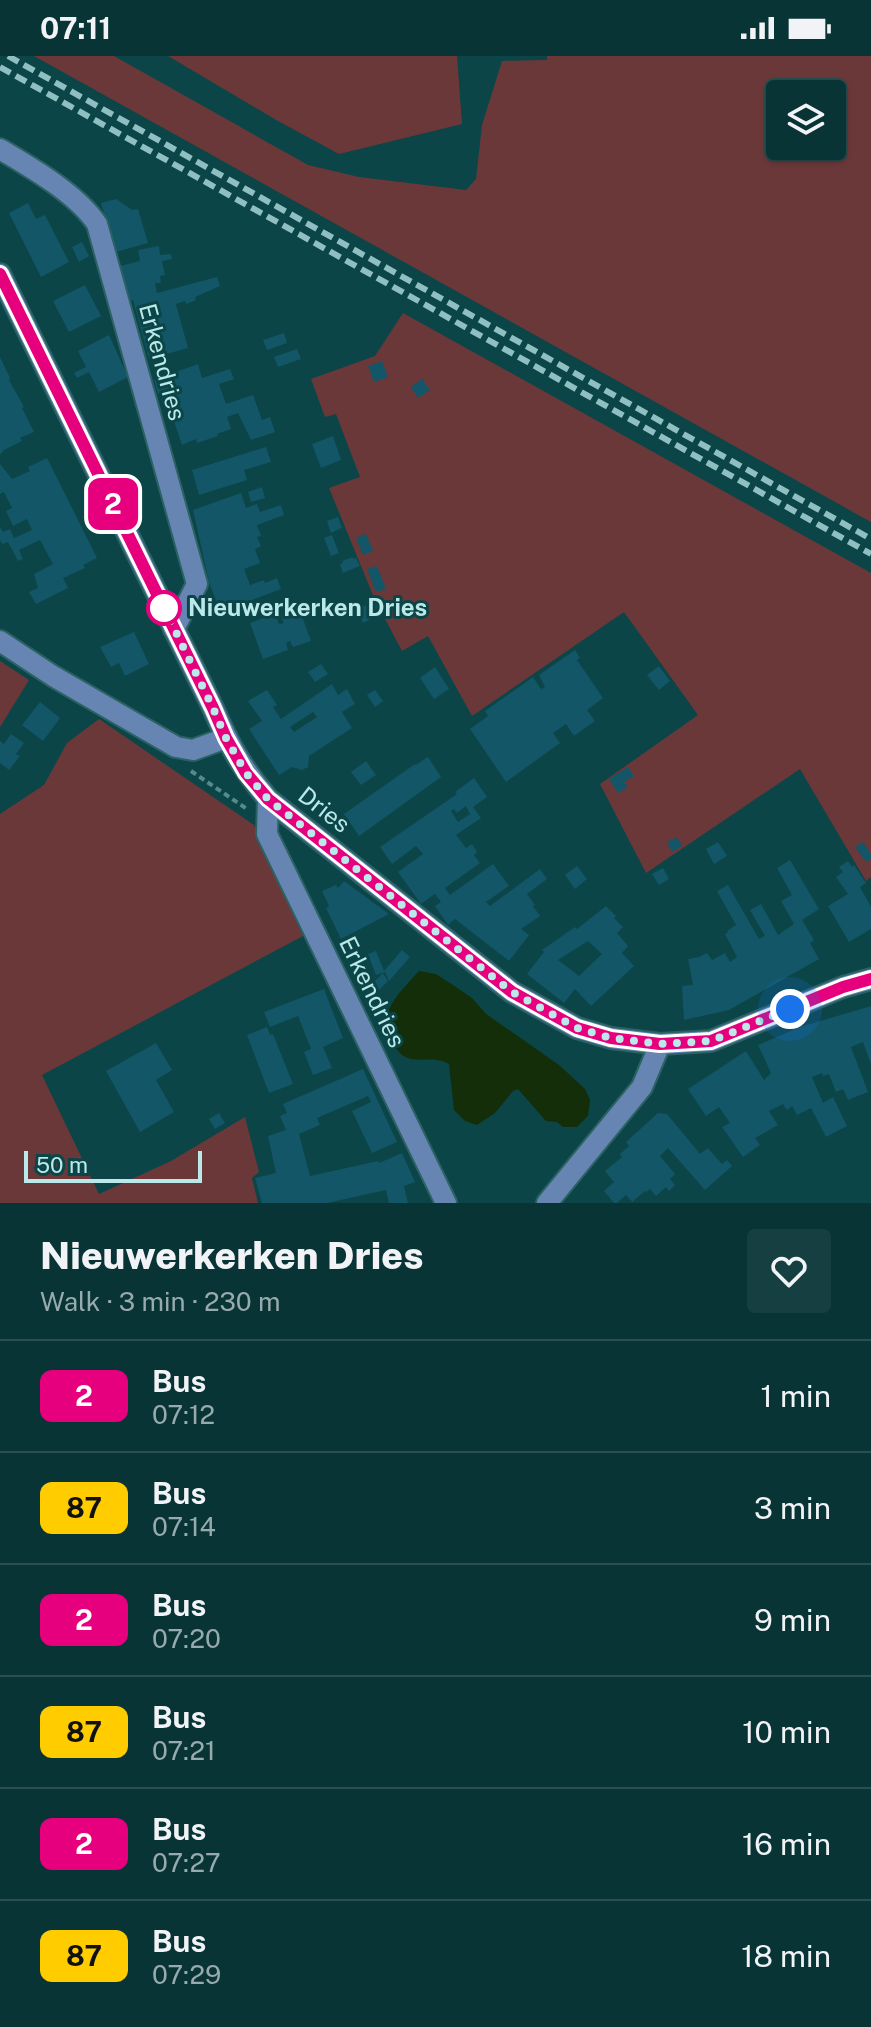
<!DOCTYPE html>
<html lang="en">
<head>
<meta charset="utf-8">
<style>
  :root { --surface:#083435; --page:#163f41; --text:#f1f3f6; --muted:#98aaad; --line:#294f50 }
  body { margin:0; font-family:"Public Sans",sans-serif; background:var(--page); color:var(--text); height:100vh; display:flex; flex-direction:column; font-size:30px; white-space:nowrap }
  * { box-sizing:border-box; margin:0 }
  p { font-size:26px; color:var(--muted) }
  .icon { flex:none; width:44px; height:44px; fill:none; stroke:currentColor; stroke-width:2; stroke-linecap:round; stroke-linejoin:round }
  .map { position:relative; height:1147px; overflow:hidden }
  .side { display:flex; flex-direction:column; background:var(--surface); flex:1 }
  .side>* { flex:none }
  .badge { padding:0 16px; border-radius:12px; font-size:28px; line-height:52px }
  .tools { position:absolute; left:766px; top:24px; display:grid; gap:16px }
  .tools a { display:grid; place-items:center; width:80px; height:80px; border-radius:8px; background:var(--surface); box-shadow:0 2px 6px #0004,0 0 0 2px var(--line); font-size:40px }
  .scale { position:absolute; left:24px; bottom:20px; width:178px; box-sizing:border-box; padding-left:8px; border:4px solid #bbe8e9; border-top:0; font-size:22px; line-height:28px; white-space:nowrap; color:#bbe8e9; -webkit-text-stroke:6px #0b4547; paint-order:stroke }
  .you { position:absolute; width:40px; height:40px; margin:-20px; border:6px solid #fff; border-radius:50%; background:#1a73e8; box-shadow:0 0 0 12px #1a73e833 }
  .map>.badge { position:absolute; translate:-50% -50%; box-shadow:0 0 0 4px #fff }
  .round { display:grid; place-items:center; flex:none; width:84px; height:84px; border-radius:8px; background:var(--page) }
  .overview { display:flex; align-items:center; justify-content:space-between; height:136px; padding:0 40px }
  h1 { font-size:38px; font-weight:800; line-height:60px }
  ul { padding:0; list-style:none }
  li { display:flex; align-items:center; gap:24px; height:112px; padding:0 40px; border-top:2px solid var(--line) }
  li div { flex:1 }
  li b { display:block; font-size:30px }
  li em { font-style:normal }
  li .badge { min-width:88px; font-weight:700; text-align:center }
  .status { display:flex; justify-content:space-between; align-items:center; height:56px; padding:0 40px; background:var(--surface); direction:ltr }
  .status svg { height:22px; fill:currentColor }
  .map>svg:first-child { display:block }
  .green { fill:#6b383a; fill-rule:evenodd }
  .water { fill:#132e09 }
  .building { fill:#125667; fill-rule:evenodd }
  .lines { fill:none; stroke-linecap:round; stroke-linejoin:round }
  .minor-casing { stroke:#2b6264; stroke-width:24 }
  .path { stroke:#568a8c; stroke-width:4; stroke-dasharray:6 4; stroke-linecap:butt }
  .minor { stroke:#6685b3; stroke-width:20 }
  .rail { stroke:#8fbfc0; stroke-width:6; stroke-dasharray:12 6; stroke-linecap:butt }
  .line-casing { stroke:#fff; stroke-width:18 }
  .line { stroke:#e6007e; stroke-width:12 }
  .walk { stroke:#bbe8e9; stroke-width:8; stroke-dasharray:0 14.4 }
  .stop-dot { fill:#fff; stroke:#e6007e; stroke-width:4 }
  .labels { text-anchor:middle; stroke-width:6; stroke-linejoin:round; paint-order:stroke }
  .street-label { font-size:24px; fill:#bbe8e9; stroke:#0b4547 }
  .stop-label { font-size:24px; font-weight:bold; fill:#bbe8e9; stroke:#0b4547; text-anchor:start }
</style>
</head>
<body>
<div class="status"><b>07:11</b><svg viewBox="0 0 49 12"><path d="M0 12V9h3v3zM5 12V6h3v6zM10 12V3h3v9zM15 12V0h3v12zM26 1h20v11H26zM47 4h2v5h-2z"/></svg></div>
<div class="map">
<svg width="871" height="1147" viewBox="0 0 871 1147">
  <rect width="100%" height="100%" fill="#0b4547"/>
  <g class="green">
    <path d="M34,0H114L308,109L359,121L466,134L476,123L482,69L502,5L547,4V0H871V466ZM780,38H832V90H780Z"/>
    <polygon points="168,0 457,0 462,68 339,98 278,65"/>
    <polygon points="403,257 871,517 871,821 866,825 800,713 646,817 600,728 698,659 624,556 472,660 428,580 402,595 375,544 329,432 360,421 336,358 325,361 311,323 375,300"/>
    <polygon points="0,605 29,624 0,671"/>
    <polygon points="99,663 254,769 303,880 42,1019 99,1138 171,1105 245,1061 259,1116 252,1122 258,1147 0,1147 0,758 44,729 67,687"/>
  </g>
  <path class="water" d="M419,915L436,918L456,931L472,942L486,958L559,1009L585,1033L590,1044L588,1060L577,1071H563L557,1066L546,1065L518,1033L513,1035L495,1057L477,1069L465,1065L454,1054L449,1008C436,1001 425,1005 411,1003C402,1001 397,994 392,987C375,956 400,937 419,915Z"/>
  <g class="building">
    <polygon points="116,143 132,154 138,153 148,187 116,196 101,147"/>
    <polygon points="28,147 36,163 45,159 69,206 41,221 9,157"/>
    <polygon points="82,186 89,200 79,206 72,191"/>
    <polygon points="159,190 160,199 171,198 172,203 162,205 165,219 160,220 161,227 155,227 157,237 217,221 220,230 195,241 196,244 186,248 185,245 176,248 188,292 149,303 133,244 130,245 120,210 140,205 138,194"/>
    <polygon points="85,229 101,260 69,276 53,245"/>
    <polygon points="284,277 287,287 267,294 263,284"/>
    <polygon points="109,279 128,321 99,336 89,316 77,322 74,317 86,311 78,295"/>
    <polygon points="297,293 301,303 278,311 274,301"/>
    <polygon points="0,301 10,322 9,324 24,351 22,352 34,376 20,382 22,385 4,394 0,399"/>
    <polygon points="382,305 388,321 374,326 368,310"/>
    <polygon points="198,308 202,322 230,313 234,323 219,328 226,348 253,339 262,364 270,361 275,376 251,384 238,357 227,361 231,373 217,378 218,380 197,387 196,383 182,389 164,336 158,338 154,324"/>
    <polygon points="422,323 430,334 418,342 411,331"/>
    <polygon points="333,380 341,404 321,412 312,388"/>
    <polygon points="266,391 271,406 244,414 247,424 199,439 192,414"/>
    <polygon points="47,402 97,502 83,509 85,512 63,522 68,532 36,548 29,536 38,532 34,518 53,508 40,484 19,494 23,503 18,505 8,486 2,488 0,484 0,471 3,476 10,473 14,482 32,474 27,463 13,470 6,455 12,452 4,436 0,438 0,408 12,423 30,415 28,411"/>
    <polygon points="262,431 265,442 251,446 248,436"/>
    <polygon points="241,437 246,452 257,448 260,456 281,449 284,459 257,469 261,480 257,481 261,490 255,493 260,507 244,513 250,529 264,524 265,527 277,522 281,533 220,556 209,526 193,454"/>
    <polygon points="338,461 342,472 331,477 327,465"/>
    <polygon points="366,478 373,495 363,499 356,482"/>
    <polygon points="332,479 339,497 331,500 324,482"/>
    <polygon points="353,501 353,503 356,502 360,510 343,517 340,508 343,507 342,505"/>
    <polygon points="377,510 386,533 376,536 367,513"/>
    <polygon points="376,545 380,558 363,567 357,553"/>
    <polygon points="298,549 311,585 293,591 290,585 286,587 288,594 263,603 250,567 275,558 279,568 284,567 279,556"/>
    <polygon points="134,576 149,608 125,620 119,607 111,611 100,591"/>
    <polygon points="575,594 580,602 577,604 603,642 587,654 595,665 574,680 566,668 553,677 560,687 506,726 470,673 488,660 485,655 533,621 541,633 545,631 539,619"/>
    <polygon points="321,608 328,618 315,626 308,616"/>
    <polygon points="659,610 670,625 659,634 647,619"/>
    <polygon points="435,611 449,633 434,643 420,622"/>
    <path d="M332,628L338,639L347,633L355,648L342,656L352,672L309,700L308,711L302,714L292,711L279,719L249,673L262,665L248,645L267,634L277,649L273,651L281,663ZM313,656L317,661L294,676L290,671Z"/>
    <polygon points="375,634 383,645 375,651 367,639"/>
    <polygon points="40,646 60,662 43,685 22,669"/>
    <polygon points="11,678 24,687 16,698 20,700 9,714 0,707 0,685 4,688"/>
    <polygon points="428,701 441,721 359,780 344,758 415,708 416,709"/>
    <polygon points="366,705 376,719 361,729 351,716"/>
    <polygon points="628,711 634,720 624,726 628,731 618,737 609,723"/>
    <path d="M474,722L487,741L473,751L481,762L456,779L466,792L472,788L477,796L474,799L480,807L445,832L450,839L493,808L509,830L486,846L490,850L540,813L547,823L527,838L535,849L533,850L540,860L521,873L529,879L509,905L455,863L448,869L435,850L441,846L435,838L421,848L398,816L423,798L416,790L392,808L380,791L457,738L455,736ZM466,750L470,758L458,766L451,755L454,753L457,757Z"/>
    <polygon points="677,781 682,790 672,796 667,786"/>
    <polygon points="718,786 727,800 714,808 706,793"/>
    <polygon points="863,786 871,798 871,803 866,806 855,791"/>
    <polygon points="790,804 819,853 802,864 814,884 810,887 819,903 729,954 684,964 682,930 693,929 688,903 699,901 707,897 712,904 725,897 730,906 737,901 725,878 728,876 727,875 736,869 717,835 728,829 759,883 765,880 750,854 761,848 778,879 794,868 781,845 792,839 777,812"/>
    <polygon points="848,805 852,811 854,809 866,827 860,831 871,851 871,873 849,886 828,850 848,838 836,821 843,816 839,811"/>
    <polygon points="577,810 587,823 575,833 565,819"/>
    <polygon points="663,812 669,823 659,829 652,818"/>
    <polygon points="344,825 389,858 341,883 326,852 329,850 322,835 336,829 338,832"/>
    <path d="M606,850L616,860L614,862L623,871L617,877L628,890L622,897L634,910L591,950L575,933L564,947L527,918L544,896L542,894L575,871L577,873ZM588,885L602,898L579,920L558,904Z"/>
    <polygon points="402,894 410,901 389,925 385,916 376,919 368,898 376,895 384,915"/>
    <polygon points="383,917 388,925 376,937 370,930"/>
    <polygon points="324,933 343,982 323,991 332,1012 313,1019 304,996 311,993 298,960 270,971 264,956"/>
    <polygon points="871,950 871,1008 863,986 851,991 868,1036 848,1044 843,1033 836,1036 829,1018 823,1020 822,1017 812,1021 823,1047 833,1041 847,1070 826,1081 811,1052 797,1059 792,1050 787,1054 783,1048 769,1055 778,1069 755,1082 760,1089 743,1101 722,1071 730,1067 719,1051 706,1060 688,1033 746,995 764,1024 771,1017 758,989 800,971"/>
    <polygon points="267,971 270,979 273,978 293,1028 269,1037 247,979"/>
    <polygon points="156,987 172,1014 156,1024 174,1056 140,1076 106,1015"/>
    <polygon points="363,1013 397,1086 372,1097 352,1055 371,1046 368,1040 317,1062 320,1069 299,1078 310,1120 378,1105 379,1107 402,1097 415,1126 404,1130 408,1147 389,1147 386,1134 327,1147 262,1147 255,1122 276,1117 268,1080 286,1074 280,1060 287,1057 283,1048"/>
    <polygon points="219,1057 225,1067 215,1073 209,1063"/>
    <polygon points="658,1057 667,1058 700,1098 708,1092 722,1108 727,1104 732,1110 705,1134 668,1092 660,1100 675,1118 670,1123 675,1129 669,1135 666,1131 656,1140 650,1133 646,1136 645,1135 632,1146 626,1139 617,1147 614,1147 604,1135 614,1126 605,1115 622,1101 620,1098 629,1090 626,1086"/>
  </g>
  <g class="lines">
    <g class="minor-casing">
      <g id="minor">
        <path d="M0,93C32,112 77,138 97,168L197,528L174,573"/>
        <path d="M0,218L213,652C229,689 242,712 268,743L512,936L577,972L611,982L660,988L711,985L843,931L871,923"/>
        <polyline points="0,585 53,620 176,691 193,694 226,682"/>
        <polyline points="268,743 267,778 446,1147"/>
        <polyline points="547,1147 642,1031 660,988"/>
      </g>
    </g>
    <polyline class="path" points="191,715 247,753"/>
    <use href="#minor" class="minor"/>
    <g class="rail">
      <polyline points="8,0 871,483"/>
      <polyline points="0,11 871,498"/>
    </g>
  </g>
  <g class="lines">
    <g class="line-casing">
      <polyline id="line" points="0,218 213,652 226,682 246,717 268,743 512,936 577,972 611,982 660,988 711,985 843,931 871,923"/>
    </g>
    <use href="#line" class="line"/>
    <polyline class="walk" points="164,552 213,652 226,682 246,717 268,743 512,936 577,972 611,982 660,988 711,985 790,953"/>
  </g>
  <circle class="stop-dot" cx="164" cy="552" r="16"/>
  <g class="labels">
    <g class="street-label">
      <text transform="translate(162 306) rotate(75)" y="8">Erkendries</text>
      <text transform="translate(324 754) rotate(38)" y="8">Dries</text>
      <text transform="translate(372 936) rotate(64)" y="8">Erkendries</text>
    </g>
    <g class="stop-label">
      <text x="188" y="560">Nieuwerkerken Dries</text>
    </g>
  </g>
</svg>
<div class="tools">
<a><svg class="icon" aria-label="layers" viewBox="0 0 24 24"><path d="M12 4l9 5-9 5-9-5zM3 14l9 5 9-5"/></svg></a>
</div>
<div class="scale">50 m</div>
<div class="you" style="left:790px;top:953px"></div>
<b class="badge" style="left:113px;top:448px;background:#e6007e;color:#fff">2</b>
</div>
<section class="side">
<div class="overview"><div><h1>Nieuwerkerken Dries</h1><p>Walk · 3 min · 230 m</p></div><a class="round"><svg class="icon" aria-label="heart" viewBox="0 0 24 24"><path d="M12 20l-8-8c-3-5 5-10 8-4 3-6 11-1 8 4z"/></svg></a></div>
<ul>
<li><span class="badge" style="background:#e6007e;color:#fff">2</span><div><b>Bus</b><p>07:12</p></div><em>1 min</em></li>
<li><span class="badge" style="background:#fc0;color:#111">87</span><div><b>Bus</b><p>07:14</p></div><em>3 min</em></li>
<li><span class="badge" style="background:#e6007e;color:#fff">2</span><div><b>Bus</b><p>07:20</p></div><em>9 min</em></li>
<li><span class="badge" style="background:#fc0;color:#111">87</span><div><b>Bus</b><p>07:21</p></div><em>10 min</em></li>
<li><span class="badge" style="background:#e6007e;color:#fff">2</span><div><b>Bus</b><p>07:27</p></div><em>16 min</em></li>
<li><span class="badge" style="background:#fc0;color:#111">87</span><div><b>Bus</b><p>07:29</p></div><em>18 min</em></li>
</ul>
</section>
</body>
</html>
